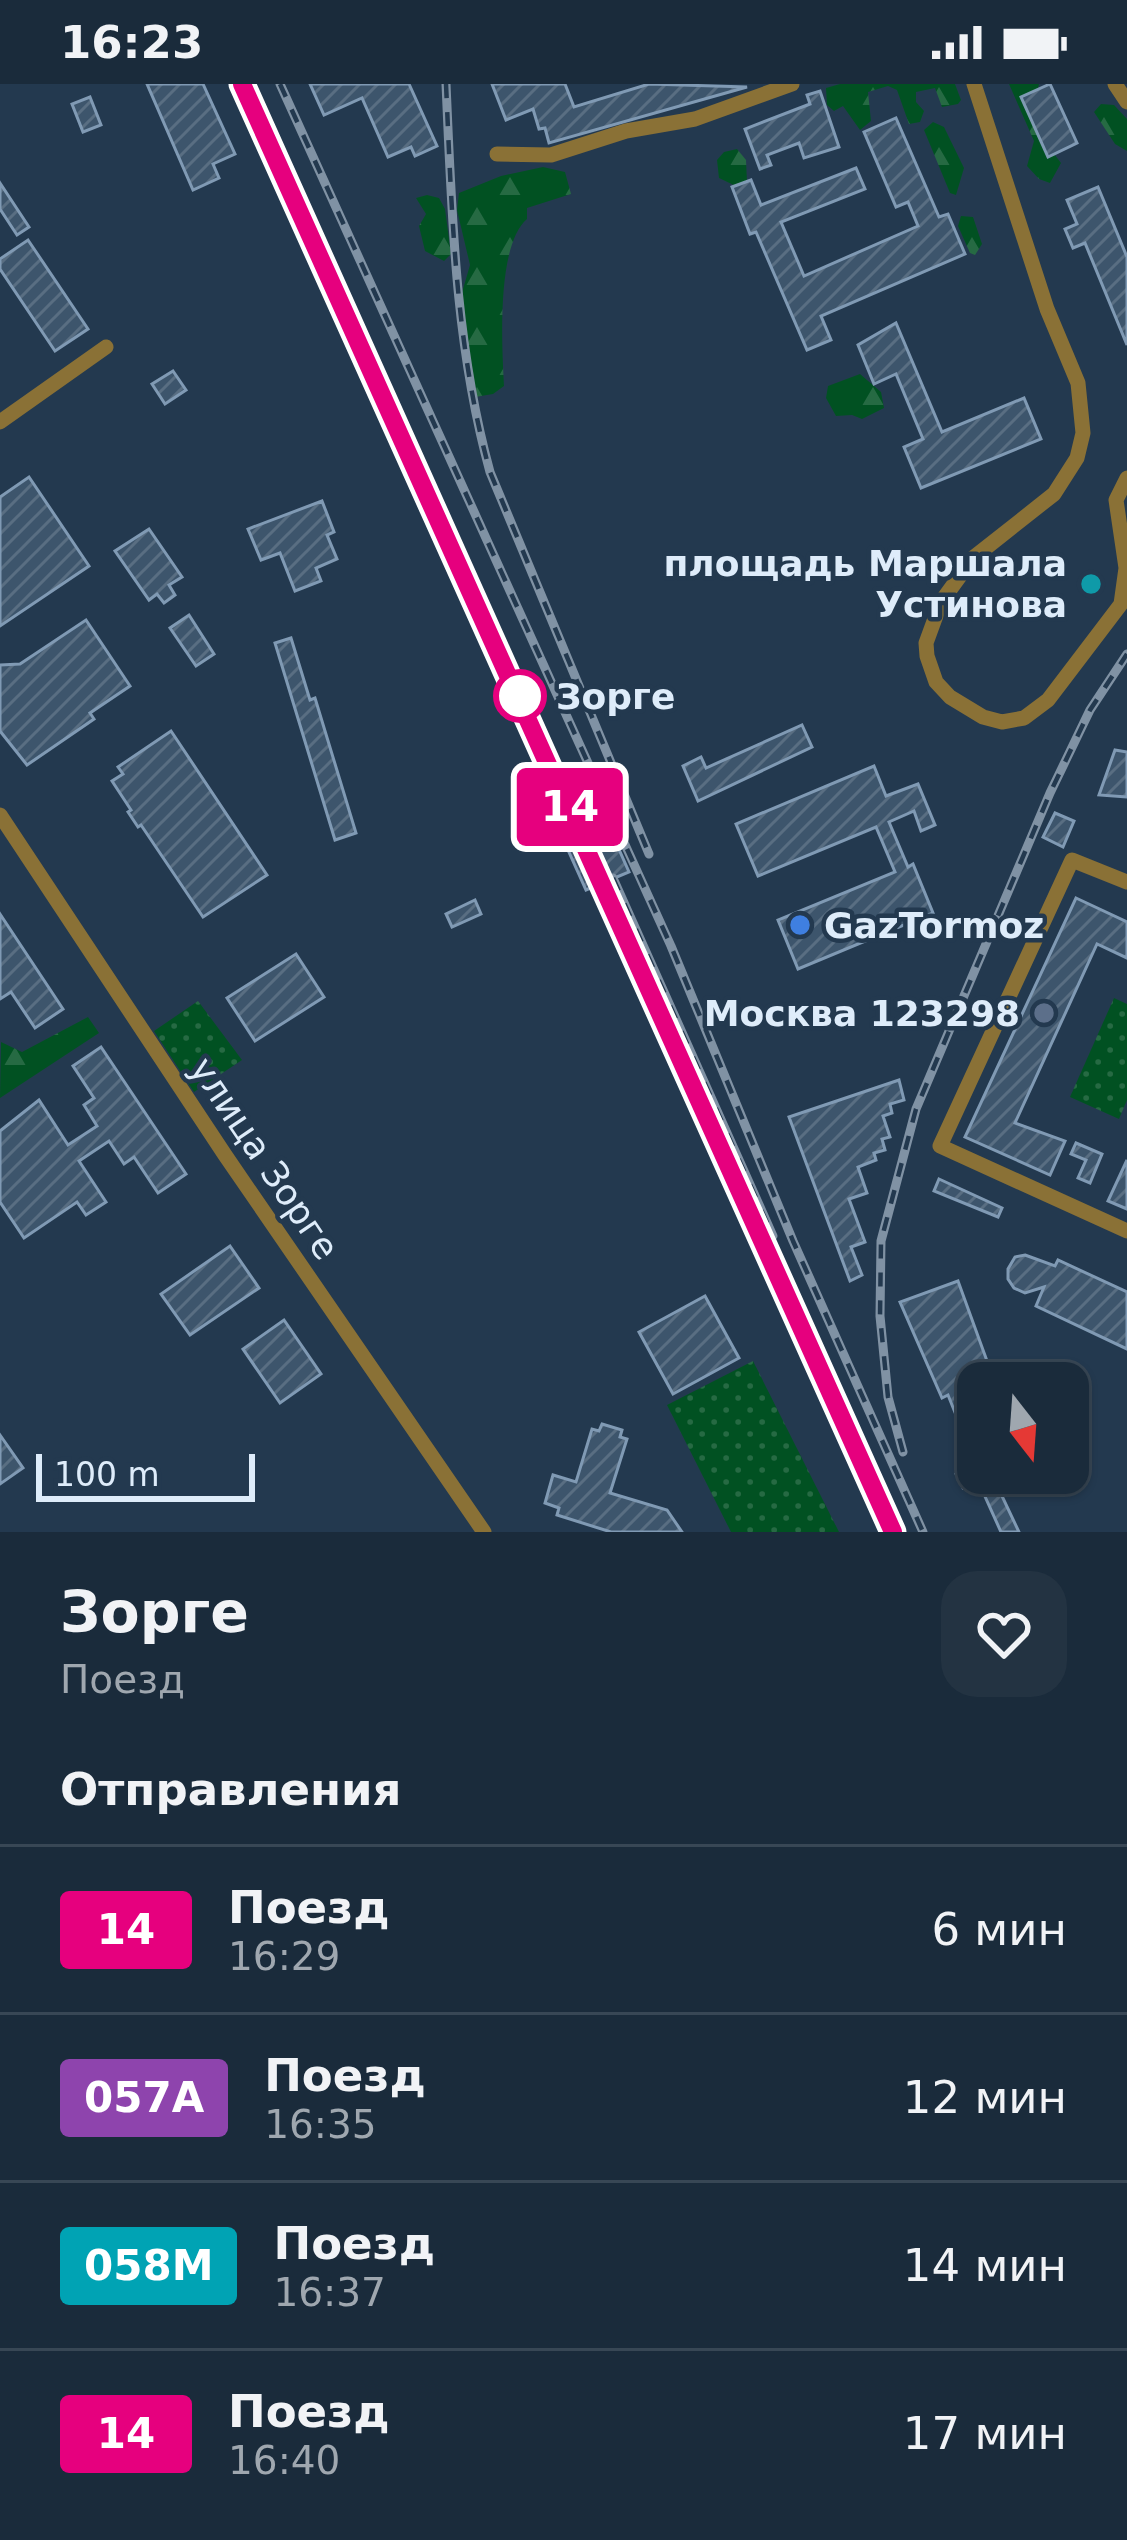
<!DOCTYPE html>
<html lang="ru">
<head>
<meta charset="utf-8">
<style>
  :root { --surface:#1a2b3b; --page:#233342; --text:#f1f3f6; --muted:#9fa7af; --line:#384755 }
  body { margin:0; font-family:"DejaVu Sans",sans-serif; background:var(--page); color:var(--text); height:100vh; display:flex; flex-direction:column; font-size:45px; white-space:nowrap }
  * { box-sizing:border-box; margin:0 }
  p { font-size:39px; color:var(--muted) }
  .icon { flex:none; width:66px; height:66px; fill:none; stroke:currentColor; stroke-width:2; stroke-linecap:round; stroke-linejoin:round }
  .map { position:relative; height:1448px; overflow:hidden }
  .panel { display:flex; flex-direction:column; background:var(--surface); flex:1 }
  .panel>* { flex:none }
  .badge { padding:0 24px; border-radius:9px; font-size:42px; line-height:78px }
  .needle { width:78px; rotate:163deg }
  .tools { position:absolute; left:957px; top:1278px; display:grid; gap:24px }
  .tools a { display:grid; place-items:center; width:132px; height:132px; border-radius:24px; background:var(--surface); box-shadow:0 3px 9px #0004,0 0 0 3px var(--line); font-size:60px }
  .scale { position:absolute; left:36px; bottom:30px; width:219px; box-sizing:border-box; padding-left:12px; border:6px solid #deecfa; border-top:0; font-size:33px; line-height:42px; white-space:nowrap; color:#deecfa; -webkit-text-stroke:9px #23394f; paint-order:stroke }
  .map>.badge { position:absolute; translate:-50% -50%; box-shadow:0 0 0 6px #fff }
  h2 { padding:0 60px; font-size:45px; line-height:108px }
  .round { display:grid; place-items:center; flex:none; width:126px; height:126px; border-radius:36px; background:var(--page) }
  .summary { display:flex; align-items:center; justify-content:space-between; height:204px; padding:0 60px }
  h1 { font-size:57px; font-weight:800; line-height:90px }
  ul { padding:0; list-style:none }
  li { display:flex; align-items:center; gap:36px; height:168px; padding:0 60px; border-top:3px solid var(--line) }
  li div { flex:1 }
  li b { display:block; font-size:45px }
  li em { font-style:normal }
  li .badge { min-width:132px; font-weight:700; text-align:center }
  .status { display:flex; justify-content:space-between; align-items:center; height:84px; padding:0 60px; background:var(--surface); direction:ltr }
  .status svg { height:33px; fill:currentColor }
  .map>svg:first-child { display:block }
  .green { fill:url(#green-dots) }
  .forest { fill:url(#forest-firs) }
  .building { fill:url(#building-hatch); stroke:#809ab4; stroke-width:3 }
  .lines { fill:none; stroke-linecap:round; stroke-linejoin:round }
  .minor { stroke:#8a7136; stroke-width:15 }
  .rail-casing { stroke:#8092a4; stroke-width:9 }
  .rail { stroke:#23394f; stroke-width:4.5; stroke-dasharray:14; stroke-linecap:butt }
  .line-casing { stroke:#fff; stroke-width:27 }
  .line { stroke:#e6007e; stroke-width:18 }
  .culture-dot { fill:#0f9aa8; stroke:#23394f; stroke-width:4.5 }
  .stop-dot { fill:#fff; stroke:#e6007e; stroke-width:6 }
  .shop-dot { fill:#3f7fe0; stroke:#23394f; stroke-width:4.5 }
  .service-dot { fill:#5c6f8a; stroke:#23394f; stroke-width:4.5 }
  .labels { text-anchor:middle; stroke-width:9; stroke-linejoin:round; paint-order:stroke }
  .poi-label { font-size:36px; font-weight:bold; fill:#deecfa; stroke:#23394f; text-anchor:end }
  .stop-label { font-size:36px; font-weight:bold; fill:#deecfa; stroke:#23394f; text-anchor:start }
  .street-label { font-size:36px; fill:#deecfa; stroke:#23394f }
</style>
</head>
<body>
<div class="status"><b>16:23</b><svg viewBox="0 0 49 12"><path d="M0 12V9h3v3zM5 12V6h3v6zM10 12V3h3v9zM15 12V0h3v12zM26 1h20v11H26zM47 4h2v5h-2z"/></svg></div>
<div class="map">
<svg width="1127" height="1448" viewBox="0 0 1127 1448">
  <defs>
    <pattern id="green-dots" width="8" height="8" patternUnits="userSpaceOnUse" patternTransform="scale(3)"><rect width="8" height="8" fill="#015122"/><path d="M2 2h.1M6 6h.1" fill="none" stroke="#266a43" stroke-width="1.8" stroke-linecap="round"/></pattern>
    <pattern id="forest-firs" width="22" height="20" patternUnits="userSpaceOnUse" patternTransform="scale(3)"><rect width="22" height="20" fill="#015122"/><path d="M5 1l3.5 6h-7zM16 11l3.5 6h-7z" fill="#266a43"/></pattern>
    <pattern id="building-hatch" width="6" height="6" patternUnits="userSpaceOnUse" patternTransform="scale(3)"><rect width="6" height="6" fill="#3d556c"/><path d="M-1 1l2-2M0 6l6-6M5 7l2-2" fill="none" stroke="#596e82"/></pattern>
  </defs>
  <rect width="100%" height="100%" fill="#23394f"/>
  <g class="green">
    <polygon points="1114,914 1127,920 1127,1016 1119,1035 1070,1013"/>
    <polygon points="198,917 242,976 194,1008 154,947"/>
    <polygon points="753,1277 839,1448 731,1448 667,1321"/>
  </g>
  <g class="forest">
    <polygon points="840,0 955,0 961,16 958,20 942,23 935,4 916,8 916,18 924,27 920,38 909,40 897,6 888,2 868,8 871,37 860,46 843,22 834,27 827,21 826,4"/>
    <polygon points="1009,0 1039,0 1037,9 1051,66 1061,79 1050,99 1039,95 1027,82 1034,57"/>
    <polygon points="1101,20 1114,21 1127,35 1127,67 1115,60 1094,28"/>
    <polygon points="933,38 944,43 964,84 956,111 950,109 924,46"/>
    <polygon points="737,65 746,76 747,98 740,104 719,94 717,76 724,68"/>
    <path d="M543,83L565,88L571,110L527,124V135C496,162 502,262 504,302L493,310L475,313L463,248L461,212L470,181L457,126L459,109L501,92Z"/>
    <polygon points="427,111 439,114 445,125 451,170 444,177 425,167 419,142 426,130 416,114"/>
    <polygon points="961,132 973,133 982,160 975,171 970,169 958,142"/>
    <polygon points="860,290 881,308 884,324 862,335 852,331 836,332 826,314 828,302"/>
    <polygon points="88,933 99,949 0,1014 1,958 22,968"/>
  </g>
  <g class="building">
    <polygon points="147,0 203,0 235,70 213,80 219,94 193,106"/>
    <polygon points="310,0 409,0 437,62 415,72 411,63 388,73 362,14 324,31"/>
    <polygon points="492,0 565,0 574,23 649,0 747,3 549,59 545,44 539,45 533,25 506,36"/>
    <polygon points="1050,0 1077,59 1048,73 1021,13"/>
    <polygon points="820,7 839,63 804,74 799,59 767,71 771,81 760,85 745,45 810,20 807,11"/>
    <polygon points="90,13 101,41 83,48 72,20"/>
    <polygon points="896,34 939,133 948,130 965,170 821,232 831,256 807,266 756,148 750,150 732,103 751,96 761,121 856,84 865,105 781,138 804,192 918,142 908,118 896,123 864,48"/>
    <polygon points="0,99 29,143 17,151 0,125"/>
    <polygon points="1098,103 1127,173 1127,261 1085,159 1073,164 1065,145 1077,140 1067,116"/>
    <polygon points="28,156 88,245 55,267 0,185 0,175"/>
    <polygon points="896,239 942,348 1024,314 1041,355 921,404 904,363 923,355 896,290 874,300 858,261"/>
    <polygon points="173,287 186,306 165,320 152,300"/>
    <polygon points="29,393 89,482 0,542 0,413"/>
    <polygon points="322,417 334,448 327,451 337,475 316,484 321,497 295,507 280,469 261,476 248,445"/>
    <polygon points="149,445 182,493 169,501 175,511 164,519 157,510 149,516 115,467"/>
    <polygon points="189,531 214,570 196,582 170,544"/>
    <polygon points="86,536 130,602 90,629 94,635 27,681 0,647 0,581 20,580"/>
    <polygon points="291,554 310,616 315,614 356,749 335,756 275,559"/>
    <polygon points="802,641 812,663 698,717 683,682 701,673 706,684"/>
    <polygon points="171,647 267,791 203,833 141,741 138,743 128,728 131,726 112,697 123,690 118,683"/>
    <polygon points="1115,666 1127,668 1127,713 1099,711"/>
    <polygon points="874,682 886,712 918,700 935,741 921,747 914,727 889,738 908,783 913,780 933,829 798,885 778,836 895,788 876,743 758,792 736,740"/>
    <polygon points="598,718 629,788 586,806 555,737"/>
    <polygon points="1055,729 1074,737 1063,763 1043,753"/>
    <polygon points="1076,814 1127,838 1127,874 1097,860 1015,1039 1065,1057 1050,1091 965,1053"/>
    <polygon points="475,816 481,830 452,843 446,830"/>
    <polygon points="0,830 63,925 35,944 11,908 0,915"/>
    <polygon points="296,870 324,913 255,957 227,914"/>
    <polygon points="101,963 186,1090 158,1109 134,1073 124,1080 109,1057 79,1077 106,1118 86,1131 77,1118 24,1154 0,1118 0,1047 39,1016 68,1061 97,1042 84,1021 94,1014 73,982"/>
    <polygon points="899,996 904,1016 890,1020 892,1029 883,1032 890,1053 882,1055 885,1066 874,1069 876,1076 858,1083 867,1109 849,1115 865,1158 851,1163 862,1191 850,1197 789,1033"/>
    <polygon points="1076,1059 1102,1070 1090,1099 1078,1094 1086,1076 1071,1070"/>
    <polygon points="1127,1076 1127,1125 1108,1117"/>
    <polygon points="939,1095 1002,1124 998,1133 934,1107"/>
    <polygon points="230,1162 259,1204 190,1251 161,1210"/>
    <polygon points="1025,1171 1055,1182 1058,1176 1127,1208 1127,1265 1036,1222 1044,1203 1025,1209 1014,1204 1008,1195 1008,1185 1015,1173"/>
    <polygon points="958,1197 995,1299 978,1299 978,1352 966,1356 948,1311 942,1314 900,1218"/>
    <polygon points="705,1212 739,1274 673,1310 639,1248"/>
    <polygon points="284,1236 321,1290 280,1319 243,1265"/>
    <polygon points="602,1340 622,1346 620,1353 627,1355 610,1409 667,1426 682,1448 611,1448 557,1431 559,1424 545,1419 553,1391 576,1398 592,1345 599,1347"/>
    <polygon points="0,1351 23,1384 0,1400"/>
    <polygon points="969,1384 1012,1405 1001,1410 1019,1448 1001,1448 978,1397 963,1404 956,1390"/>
  </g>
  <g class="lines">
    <g class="minor">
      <polyline points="974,0 1047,225 1078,299 1083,349 1077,374 1054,410 973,474 941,518 926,559 927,572 936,598 950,613 983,633 1002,638 1024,634 1048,616 1121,520 1126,484 1116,416 1127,394"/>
      <polyline points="1115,0 1127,18"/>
      <polyline points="497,70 551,71 626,47 695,35 792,0"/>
      <polyline points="0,338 106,263"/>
      <polyline points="0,731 225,1071 484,1448"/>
      <polyline points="1127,798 1072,776 940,1062 1127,1147"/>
    </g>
    <g class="rail-casing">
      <g id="rail">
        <polyline points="243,0 572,729"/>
        <polyline points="280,0 671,862 793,1157 923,1448"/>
        <path d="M446,0C452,132 455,261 490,388L649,770"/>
        <polyline points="613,794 773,1152"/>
        <polyline points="756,1138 893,1448"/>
        <polyline points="903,1368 888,1313 880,1232 881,1157 916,1025 1050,709 1090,626 1127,570"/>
      </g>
    </g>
    <use href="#rail" class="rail"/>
  </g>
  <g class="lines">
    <g class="line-casing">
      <polyline id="line" points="242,0 893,1448"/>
    </g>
    <use href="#line" class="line"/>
  </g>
  <circle class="culture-dot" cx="1091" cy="500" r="12"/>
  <circle class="stop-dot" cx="520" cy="612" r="24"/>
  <circle class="shop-dot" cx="800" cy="841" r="12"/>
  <circle class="service-dot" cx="1044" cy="929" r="12"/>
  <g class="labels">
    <g class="poi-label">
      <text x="1067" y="492">площадь Маршала<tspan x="1067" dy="41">Устинова</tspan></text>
      <text x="824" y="854" text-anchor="start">GazTormoz</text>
      <text x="1020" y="942">Москва 123298</text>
    </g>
    <g class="stop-label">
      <text x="556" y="625">Зорге</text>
    </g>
    <g class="street-label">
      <text transform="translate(265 1074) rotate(56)" y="13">улица Зорге</text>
    </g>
  </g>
</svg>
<div class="tools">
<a><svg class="needle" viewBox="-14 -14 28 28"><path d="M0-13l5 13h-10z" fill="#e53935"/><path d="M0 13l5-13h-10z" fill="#9fa7af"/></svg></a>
</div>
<div class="scale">100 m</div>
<b class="badge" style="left:570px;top:723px;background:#e6007e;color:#fff">14</b>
</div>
<section class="panel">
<div class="summary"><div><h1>Зорге</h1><p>Поезд</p></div><a class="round"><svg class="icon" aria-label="heart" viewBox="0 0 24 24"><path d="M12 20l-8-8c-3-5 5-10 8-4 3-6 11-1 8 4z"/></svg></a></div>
<h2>Отправления</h2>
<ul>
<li><span class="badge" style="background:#e6007e;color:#fff">14</span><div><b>Поезд</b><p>16:29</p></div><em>6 мин</em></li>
<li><span class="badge" style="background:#8e44ad;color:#fff">057А</span><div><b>Поезд</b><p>16:35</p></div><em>12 мин</em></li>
<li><span class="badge" style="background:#00a3b4;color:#fff">058М</span><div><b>Поезд</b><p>16:37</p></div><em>14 мин</em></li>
<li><span class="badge" style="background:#e6007e;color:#fff">14</span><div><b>Поезд</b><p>16:40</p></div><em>17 мин</em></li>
</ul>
</section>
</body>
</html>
